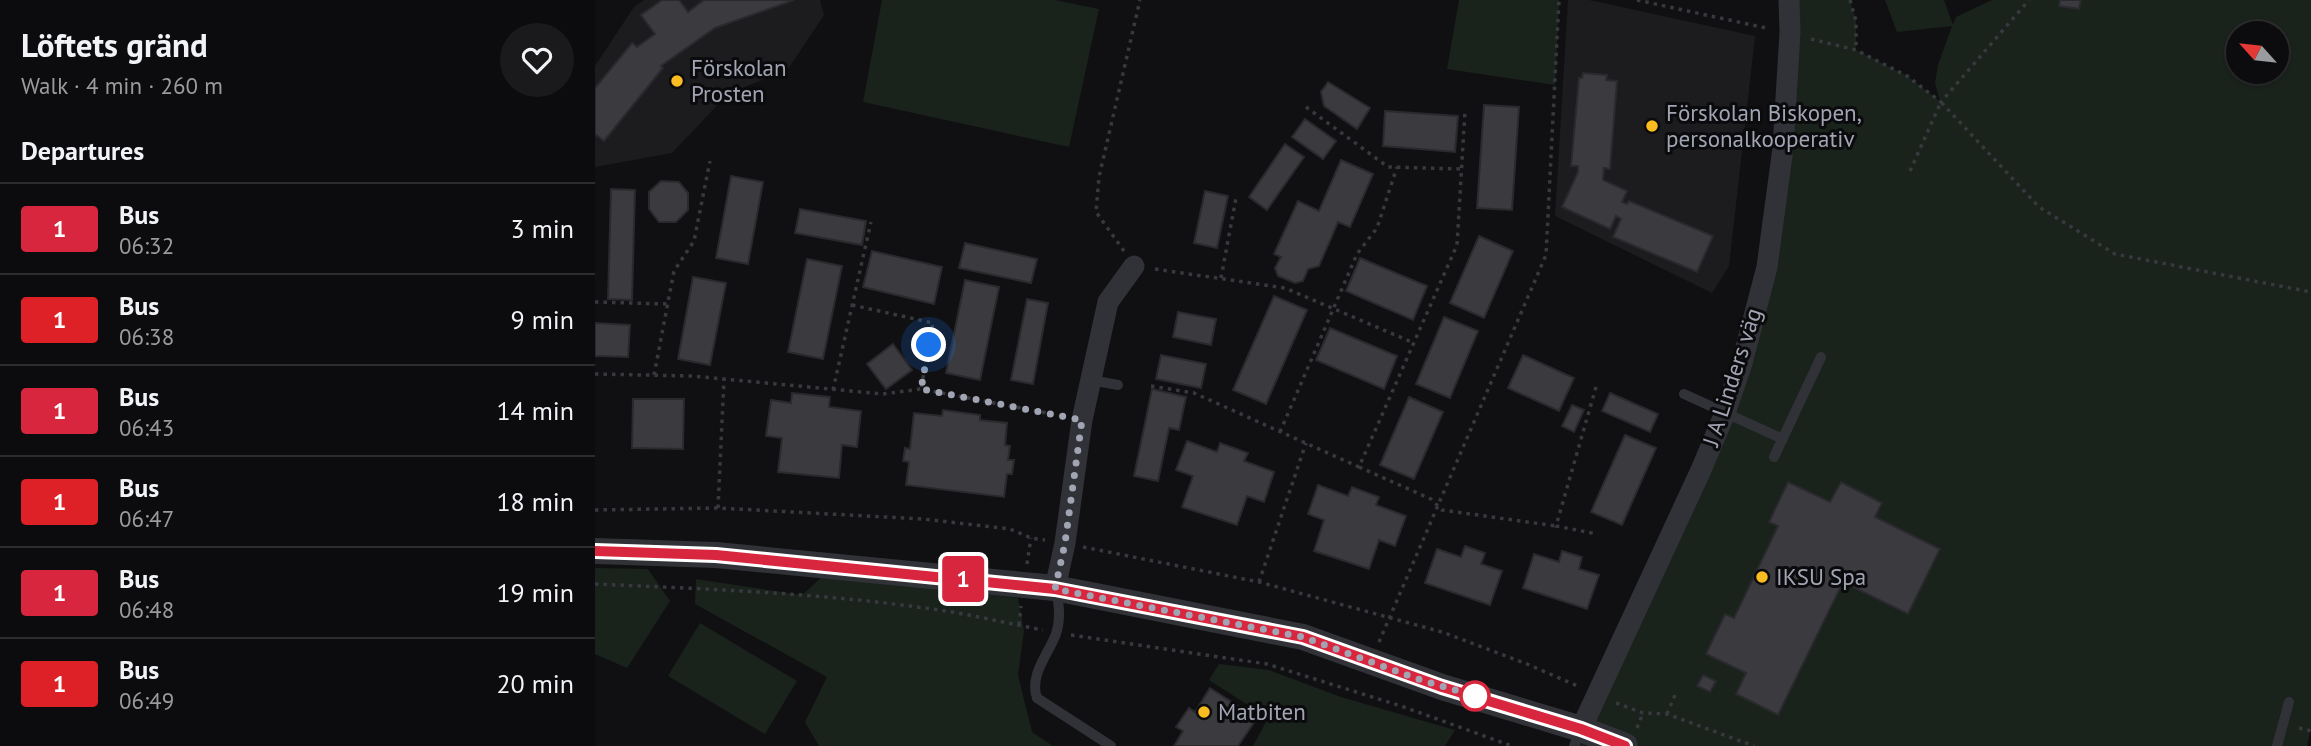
<!DOCTYPE html>
<html lang="en">
<head>
<meta charset="utf-8">
<style>
  :root { --surface:#0c0c0e; --page:#1a1a1c; --text:#f1f3f6; --muted:#9a9b9e; --line:#2c2c2e }
  body { margin:0; font-family:"PT Sans",sans-serif; background:var(--page); color:var(--text); height:100vh; display:flex; flex-direction:column; font-size:26px; white-space:nowrap }
  * { box-sizing:border-box; margin:0 }
  p { font-size:23px; color:var(--muted) }
  .icon { flex:none; width:38px; height:38px; fill:none; stroke:currentColor; stroke-width:2; stroke-linecap:round; stroke-linejoin:round }
  .map { position:relative; flex:1; overflow:hidden }
  .drawer { display:flex; flex-direction:column; background:var(--surface); width:595px }
  .drawer>* { flex:none }
  .badge { padding:0 14px; border-radius:5px; font-size:24px; line-height:46px }
  .needle { width:46px; rotate:297deg }
  .fabs { position:absolute; left:1631px; top:21px; display:grid; gap:14px }
  .fabs a { display:grid; place-items:center; width:63px; height:63px; border-radius:50%; background:var(--surface); box-shadow:0 2px 5px #0004,0 0 0 2px var(--line); font-size:35px }
  .you { position:absolute; width:35px; height:35px; margin:-18px; border:5px solid #fff; border-radius:50%; background:#1a73e8; box-shadow:0 0 0 10px #1a73e833 }
  .map>.badge { position:absolute; translate:-50% -50%; box-shadow:0 0 0 4px #fff }
  h2 { padding:0 21px; font-size:26px; line-height:63px }
  .round { display:grid; place-items:center; flex:none; width:74px; height:74px; border-radius:37px; background:var(--page) }
  .headline { display:flex; align-items:center; justify-content:space-between; height:119px; padding:0 21px }
  h1 { font-size:33px; font-weight:600; line-height:52px }
  ul { padding:0; list-style:none }
  li { display:flex; align-items:center; gap:21px; height:91px; padding:0 21px; border-top:2px solid var(--line) }
  li div { flex:1 }
  li b { display:block; font-size:26px }
  li em { font-style:normal }
  li .badge { min-width:77px; font-weight:700; text-align:center }
  main { display:flex; flex:1; min-height:0 }
  .map>svg:first-child { display:block }
  .built { fill:#1c1c1f }
  .green { fill:#1a221c; fill-rule:evenodd }
  .building { fill:#3a3a3f; stroke:#2a2a2e; stroke-width:2 }
  .lines { fill:none; stroke-linecap:round; stroke-linejoin:round }
  .path { stroke:#37393e; stroke-width:3.5; stroke-dasharray:3.5 5; stroke-linecap:butt }
  .service { stroke:#313237; stroke-width:10 }
  .minor { stroke:#313237; stroke-width:21 }
  .tertiary { stroke:#313237; stroke-width:26 }
  .line-casing { stroke:#fff; stroke-width:16 }
  .line { stroke:#d7263d; stroke-width:10 }
  .walk { stroke:#a1a5b3; stroke-width:7; stroke-dasharray:0 12.6 }
  .poi-dot { fill:#f9bd21; stroke:#0b0b0d; stroke-width:2.5 }
  .stop-dot { fill:#fff; stroke:#d7263d; stroke-width:3.5 }
  .labels { text-anchor:middle; stroke-width:6; stroke-linejoin:round; paint-order:stroke }
  .poi-label { font-size:23px; fill:#a1a5b3; stroke:#0b0b0d; text-anchor:start }
  .street-label { font-size:23px; fill:#a1a5b3; stroke:#0b0b0d }
</style>
</head>
<body>
<main>
<section class="drawer">
<div class="headline"><div><h1>Löftets gränd</h1><p>Walk · 4 min · 260 m</p></div><a class="round"><svg class="icon" aria-label="heart" viewBox="0 0 24 24"><path d="M12 20l-8-8c-3-5 5-10 8-4 3-6 11-1 8 4z"/></svg></a></div>
<h2>Departures</h2>
<ul>
<li><span class="badge" style="background:#d7263d;color:#fff">1</span><div><b>Bus</b><p>06:32</p></div><em>3 min</em></li>
<li><span class="badge" style="background:#de2126;color:#fff">1</span><div><b>Bus</b><p>06:38</p></div><em>9 min</em></li>
<li><span class="badge" style="background:#d7263d;color:#fff">1</span><div><b>Bus</b><p>06:43</p></div><em>14 min</em></li>
<li><span class="badge" style="background:#de2126;color:#fff">1</span><div><b>Bus</b><p>06:47</p></div><em>18 min</em></li>
<li><span class="badge" style="background:#d7263d;color:#fff">1</span><div><b>Bus</b><p>06:48</p></div><em>19 min</em></li>
<li><span class="badge" style="background:#de2126;color:#fff">1</span><div><b>Bus</b><p>06:49</p></div><em>20 min</em></li>
</ul>
</section>
<div class="map">
<svg width="1716" height="746" viewBox="0 0 1716 746">
  <rect width="100%" height="100%" fill="#101012"/>
  <g class="built">
    <polygon points="49,0 225,0 229,15 193,69 133,94 77,153 0,167 0,66 39,7"/>
    <polygon points="973,0 994,0 1160,36 1134,266 1117,293 960,216"/>
  </g>
  <g class="green">
    <polygon points="287,0 460,0 504,9 474,147 268,102"/>
    <polygon points="864,0 964,0 960,85 852,69"/>
    <path d="M1194,0H1255L1261,21V50L1312,76L1345,101L1340,83L1343,65L1357,26L1302,32L1290,0H1349L1358,25L1361,17L1397,0H1716V728L1712,746H979L1106,470L1172,267ZM1643,33H1682V72H1643Z"/>
    <polygon points="0,568 53,569 75,601 32,668 0,654"/>
    <polygon points="228,576 423,598 429,631 423,675 437,732 458,746 224,746 210,722 232,677 100,604 101,579 207,595"/>
    <polygon points="105,623 202,681 170,734 73,676"/>
    <polygon points="624,664 674,670 746,697 860,730 850,746 658,746 673,718 614,680"/>
  </g>
  <g class="building">
    <polygon points="67,0 84,0 93,12 109,0 199,0 120,28 66,66 68,68 9,141 0,134 0,88 37,43 42,47 60,34 46,15"/>
    <polygon points="1465,0 1486,0 1484,9 1464,6"/>
    <polygon points="988,73 1012,75 1011,80 1022,81 1015,169 1009,168 1008,180 1032,191 1027,202 1032,204 1034,201 1118,236 1102,272 1018,237 1026,219 1021,216 1015,229 967,207 983,172 983,166 976,166 984,78 987,78"/>
    <polygon points="733,82 775,108 762,129 729,106 726,92"/>
    <polygon points="889,105 924,107 917,210 882,208"/>
    <polygon points="790,111 863,116 860,152 788,146"/>
    <polygon points="710,119 741,141 728,159 697,137"/>
    <polygon points="690,144 709,157 672,210 654,197"/>
    <polygon points="746,160 778,174 755,227 743,222 724,266 713,269 708,281 700,283 683,276 680,268 686,257 679,254 703,201 724,211"/>
    <polygon points="136,176 168,182 153,264 121,258"/>
    <polygon points="66,181 84,182 93,193 93,210 81,222 64,222 54,209 54,192"/>
    <polygon points="16,189 40,190 37,300 13,299"/>
    <polygon points="610,191 633,196 622,248 599,243"/>
    <polygon points="205,209 271,221 267,245 200,233"/>
    <polygon points="884,236 918,251 889,318 855,303"/>
    <polygon points="370,243 442,259 436,283 364,268"/>
    <polygon points="277,251 347,267 339,304 268,287"/>
    <polygon points="765,258 832,286 818,320 751,291"/>
    <polygon points="212,259 247,266 228,359 193,352"/>
    <polygon points="98,277 131,283 115,365 83,359"/>
    <polygon points="370,280 404,287 385,380 351,373"/>
    <polygon points="679,296 712,310 671,404 638,390"/>
    <polygon points="432,299 453,303 438,384 416,380"/>
    <polygon points="583,312 621,319 616,345 578,337"/>
    <polygon points="849,317 883,331 855,398 821,384"/>
    <polygon points="0,323 35,325 33,357 0,356"/>
    <polygon points="735,328 802,356 789,389 721,360"/>
    <polygon points="298,344 317,370 291,389 272,364"/>
    <polygon points="566,355 611,364 606,388 561,379"/>
    <polygon points="928,355 979,378 964,411 913,388"/>
    <polygon points="557,389 591,397 584,430 574,428 563,481 539,476"/>
    <polygon points="197,393 235,397 234,407 266,411 262,447 247,445 244,478 183,472 187,438 171,436 176,400 196,403"/>
    <polygon points="1015,393 1063,414 1055,432 1007,411"/>
    <polygon points="814,397 848,412 819,479 785,465"/>
    <polygon points="38,399 89,399 88,449 37,448"/>
    <polygon points="977,405 989,410 979,432 967,426"/>
    <polygon points="348,410 385,415 385,420 412,423 410,445 415,446 413,460 419,460 417,474 412,474 409,497 311,485 314,462 308,461 310,448 315,449 319,413 347,416"/>
    <polygon points="1030,435 1061,448 1027,525 996,512"/>
    <polygon points="592,441 622,452 625,443 653,453 649,461 679,472 669,502 652,496 642,525 587,507 598,476 581,470"/>
    <polygon points="1193,482 1235,502 1246,482 1287,503 1280,517 1345,549 1313,614 1248,582 1183,715 1141,694 1151,673 1111,654 1130,614 1139,618 1183,526 1174,522"/>
    <polygon points="723,485 753,496 757,487 784,497 781,505 811,516 800,546 784,540 774,569 719,551 729,520 713,514"/>
    <polygon points="870,546 890,553 886,564 907,571 895,605 830,583 842,549 866,557"/>
    <polygon points="967,551 987,557 984,569 1004,575 992,609 928,588 939,554 964,562"/>
    <polygon points="1108,675 1121,681 1115,692 1102,686"/>
    <polygon points="615,688 662,718 643,746 579,746 588,731 581,727 594,708 600,712"/>
  </g>
  <g class="lines">
    <g class="path">
      <polyline points="1042,0 1171,28"/>
      <polyline points="1255,0 1261,21 1261,50"/>
      <polyline points="1216,39 1261,50 1312,76 1346,102 1434,0"/>
      <polyline points="711,107 793,167 867,169"/>
      <polyline points="1315,171 1346,102 1444,207 1520,254 1716,292"/>
      <polyline points="529,251 501,212 504,177 545,0"/>
      <polyline points="560,269 690,288 819,343"/>
      <polyline points="626,278 641,198"/>
      <polyline points="0,302 73,304"/>
      <polyline points="257,305 338,323 326,389"/>
      <polyline points="0,374 97,376 288,394 326,389 468,416"/>
      <polyline points="59,375 79,271 99,241 115,161"/>
      <polyline points="556,386 599,393 764,467 862,245 870,111"/>
      <polyline points="1001,387 961,526 1002,534"/>
      <polyline points="238,390 276,222"/>
      <polyline points="685,432 762,254 782,228 802,167"/>
      <polyline points="764,467 836,499 847,510 961,526"/>
      <polyline points="123,508 129,379"/>
      <polyline points="0,510 123,508 328,519 415,529 436,538 450,540"/>
      <polyline points="488,547 664,582 847,632 932,664 985,687"/>
      <polyline points="432,564 436,538"/>
      <polyline points="664,582 711,443"/>
      <path d="M0,584C112,589 226,593 337,609C374,614 411,623 448,630"/>
      <polyline points="424,625 426,606"/>
      <polyline points="476,635 672,664 806,706 917,746"/>
      <polyline points="784,642 951,255 964,0"/>
      <polyline points="1021,703 1048,713 1072,714 1159,746"/>
      <polyline points="1072,714 1080,695"/>
      <polyline points="1042,728 1048,713"/>
      <polyline points="1704,728 1716,731"/>
    </g>
    <g class="service">
      <polyline points="496,380 523,385"/>
      <polyline points="1089,394 1188,439"/>
      <polyline points="1179,457 1226,357"/>
      <path d="M461,589C464,604 466,619 461,634C453,655 434,675 442,698L516,746"/>
      <polyline points="979,746 986,729"/>
      <polyline points="1682,746 1694,702"/>
    </g>
    <g class="minor">
      <polyline points="460,588 470,543 487,420 513,302 539,266"/>
      <polyline points="986,729 1106,470 1130,413 1147,363 1172,267 1188,148 1195,32 1194,0"/>
    </g>
    <polyline class="tertiary" points="0,551 121,555 460,588 708,637 847,687 986,729 1030,746"/>
  </g>
  <g class="lines">
    <g class="line-casing">
      <polyline id="line" points="0,551 121,555 460,589 708,637 847,687 986,729 1030,746"/>
    </g>
    <use href="#line" class="line"/>
    <polyline class="walk" points="334,345 326,389 487,420 470,543 460,589 708,637 823,679 880,696"/>
  </g>
  <g class="poi-dot">
    <circle cx="82" cy="81" r="7"/>
    <circle cx="1057" cy="126" r="7"/>
    <circle cx="1167" cy="577" r="7"/>
    <circle cx="609" cy="712" r="7"/>
  </g>
  <circle class="stop-dot" cx="880" cy="696" r="14"/>
  <g class="labels">
    <g class="poi-label">
      <text x="96" y="76">Förskolan<tspan x="96" dy="26">Prosten</tspan></text>
      <text x="1071" y="121">Förskolan Biskopen,<tspan x="1071" dy="26">personalkooperativ</tspan></text>
      <text x="1181" y="585">IKSU Spa</text>
      <text x="623" y="720">Matbiten</text>
    </g>
    <g class="street-label">
      <text transform="translate(1137 377) rotate(-72)" y="8">J A Linders väg</text>
    </g>
  </g>
</svg>
<div class="fabs">
<a><svg class="needle" viewBox="-14 -14 28 28"><path d="M0-13l5 13h-10z" fill="#e53935"/><path d="M0 13l5-13h-10z" fill="#9a9b9e"/></svg></a>
</div>
<div class="you" style="left:334px;top:345px"></div>
<b class="badge" style="left:368px;top:579px;background:#d7263d;color:#fff">1</b>
</div>
</main>
</body>
</html>
